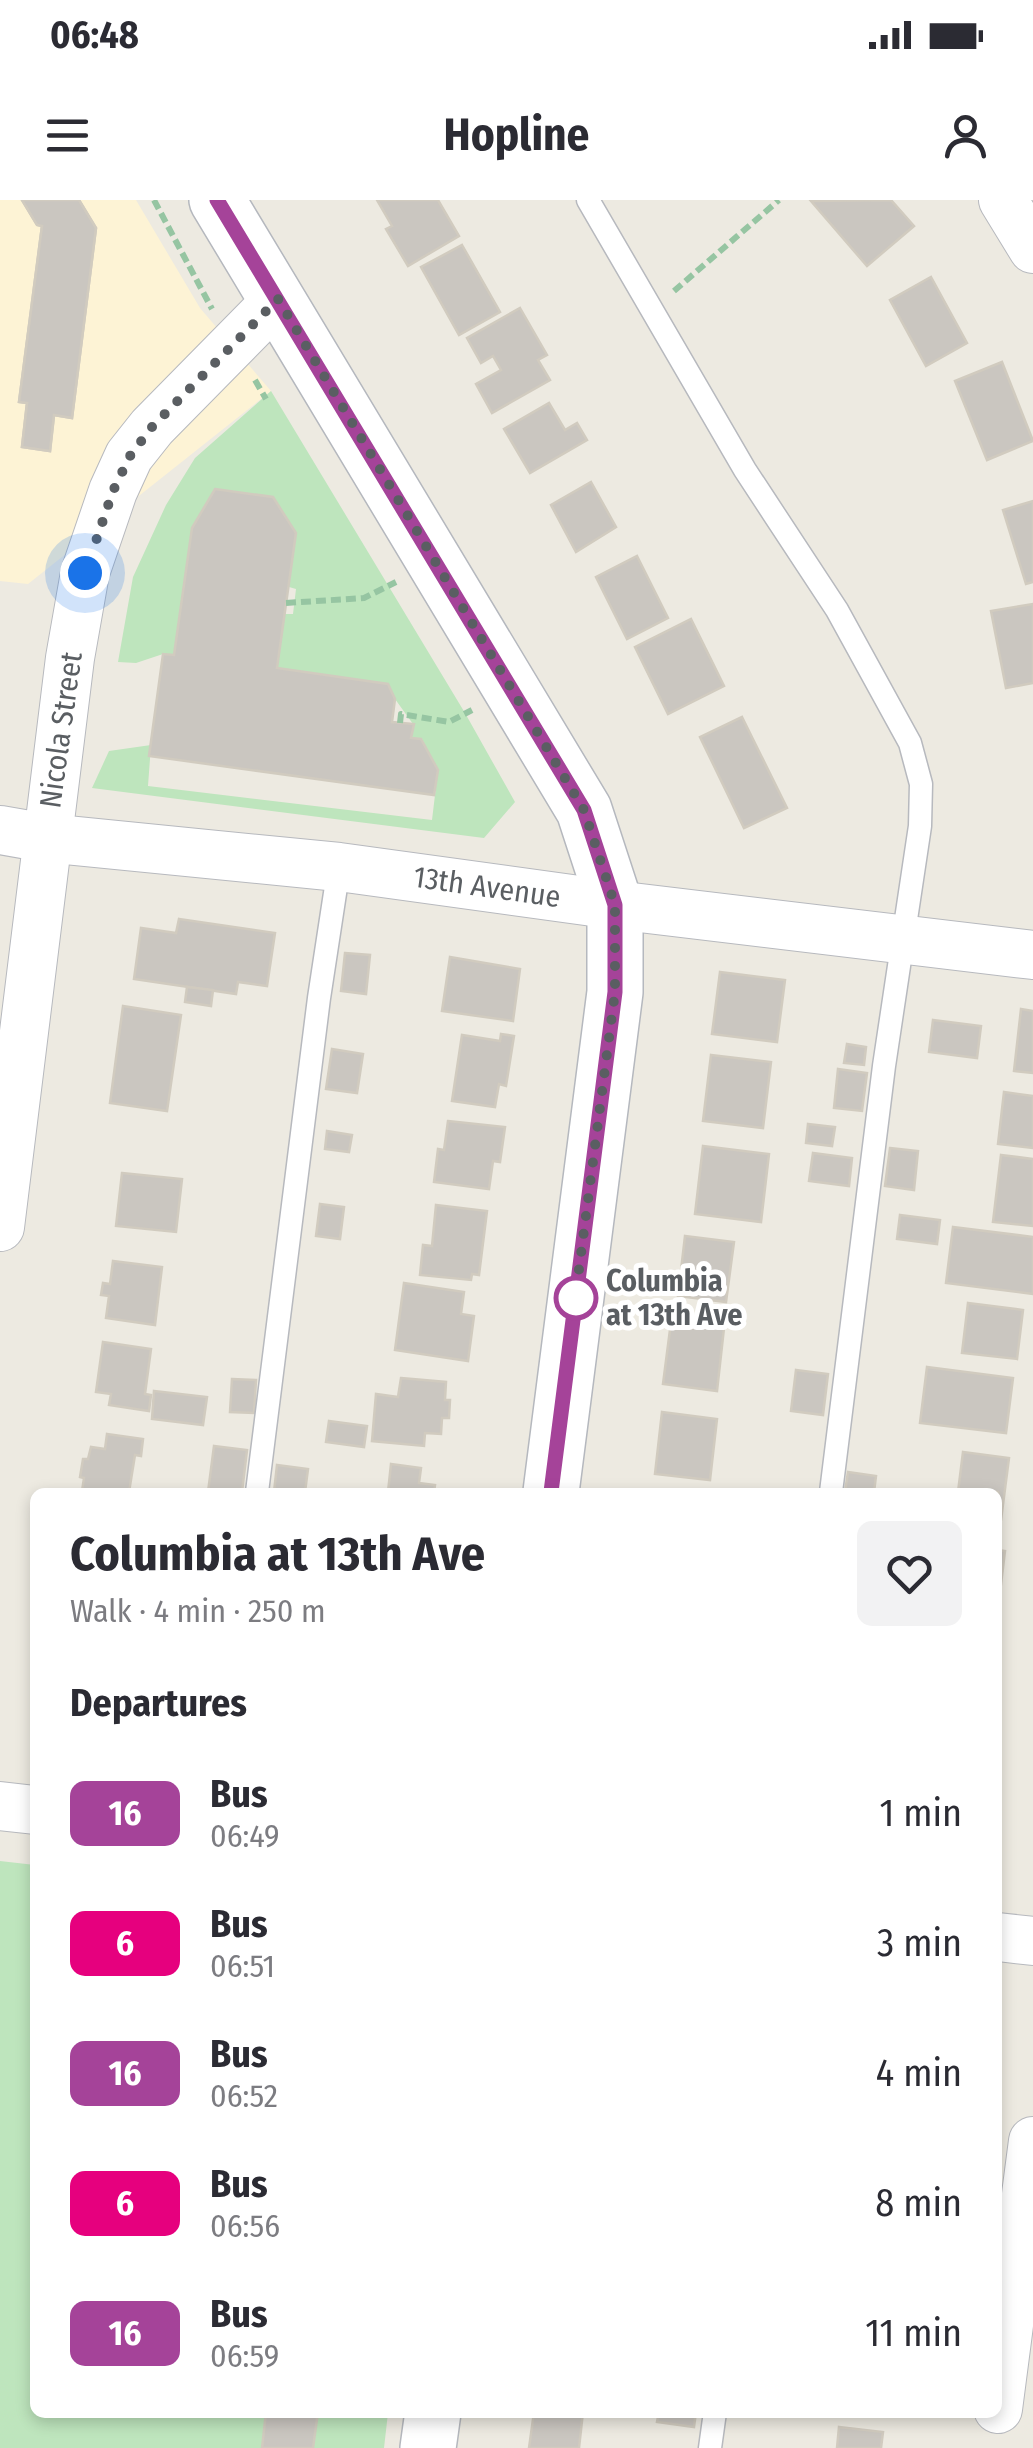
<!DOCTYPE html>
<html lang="en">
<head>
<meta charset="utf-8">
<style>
  :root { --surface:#fff; --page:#f2f2f3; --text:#2b2b33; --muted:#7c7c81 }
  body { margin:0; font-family:"Fira Sans Condensed",sans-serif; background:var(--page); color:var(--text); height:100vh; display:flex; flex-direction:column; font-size:38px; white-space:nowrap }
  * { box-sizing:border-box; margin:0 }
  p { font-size:32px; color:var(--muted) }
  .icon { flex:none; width:55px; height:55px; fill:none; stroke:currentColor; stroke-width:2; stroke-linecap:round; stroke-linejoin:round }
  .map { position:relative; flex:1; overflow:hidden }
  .sheet { position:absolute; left:30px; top:1288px; width:972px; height:930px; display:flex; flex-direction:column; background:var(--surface); border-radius:15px; box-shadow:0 5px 15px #0003 }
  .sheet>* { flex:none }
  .badge { padding:0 20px; border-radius:15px; font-size:35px; line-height:65px }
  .you { position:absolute; width:50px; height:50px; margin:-25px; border:8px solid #fff; border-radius:50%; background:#1a73e8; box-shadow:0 0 0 15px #1a73e833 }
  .map>.badge { position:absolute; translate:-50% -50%; box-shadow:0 0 0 5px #fff }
  h2 { padding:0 40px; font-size:38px; line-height:90px }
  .round { display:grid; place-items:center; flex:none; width:105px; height:105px; border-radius:15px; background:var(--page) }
  .summary { display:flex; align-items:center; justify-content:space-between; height:170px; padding:0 40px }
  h1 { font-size:48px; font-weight:700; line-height:75px }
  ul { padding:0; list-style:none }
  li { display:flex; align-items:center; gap:30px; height:130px; padding:0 40px }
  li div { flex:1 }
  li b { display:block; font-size:38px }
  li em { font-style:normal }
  li .badge { min-width:110px; font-weight:700; text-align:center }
  .status { display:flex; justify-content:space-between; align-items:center; height:70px; padding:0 50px; background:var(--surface); direction:ltr }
  .status svg { height:28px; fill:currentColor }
  header { display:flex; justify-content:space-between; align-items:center; height:130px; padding:0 40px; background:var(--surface); font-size:45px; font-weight:700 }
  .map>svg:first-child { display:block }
  .commercial { fill:#fdf3d5 }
  .green { fill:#bee5bd }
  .building { fill:#cac6c0; stroke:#d1cbbf; stroke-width:2.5 }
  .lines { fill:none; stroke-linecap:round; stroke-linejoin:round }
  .lane-casing { stroke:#b7b9be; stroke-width:25 }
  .street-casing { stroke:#b7b9be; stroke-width:50 }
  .secondary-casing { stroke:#b5b8be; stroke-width:58 }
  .path { stroke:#96c5a2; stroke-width:6; stroke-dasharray:10 5; stroke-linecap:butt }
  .lane { stroke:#fff; stroke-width:22 }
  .street { stroke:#fff; stroke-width:48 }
  .secondary { stroke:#fff; stroke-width:55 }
  .line-casing { stroke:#fff; stroke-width:22 }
  .line { stroke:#a54399; stroke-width:15 }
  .walk { stroke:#5a5e62; stroke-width:10; stroke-dasharray:0 18 }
  .stop-dot { fill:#fff; stroke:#a54399; stroke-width:5 }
  .labels { text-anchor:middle; stroke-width:10; stroke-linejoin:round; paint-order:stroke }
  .street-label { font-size:30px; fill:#5a5e62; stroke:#fff }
  .stop-label { font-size:30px; font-weight:bold; fill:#5a5e62; stroke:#fff; text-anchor:start }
</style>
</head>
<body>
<div class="status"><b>06:48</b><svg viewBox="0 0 49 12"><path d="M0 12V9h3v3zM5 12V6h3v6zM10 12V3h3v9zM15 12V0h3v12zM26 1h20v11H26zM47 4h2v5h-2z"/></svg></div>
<header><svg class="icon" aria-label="menu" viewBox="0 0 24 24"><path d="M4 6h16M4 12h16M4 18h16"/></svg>Hopline<svg class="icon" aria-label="person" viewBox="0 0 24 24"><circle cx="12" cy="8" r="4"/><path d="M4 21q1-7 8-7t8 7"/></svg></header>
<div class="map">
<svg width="1033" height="2248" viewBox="0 0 1033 2248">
  <rect width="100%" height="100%" fill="#edeae1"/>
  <polygon class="commercial" points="0,0 136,0 200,108 271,191 28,384 0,381"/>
  <g class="green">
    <polygon points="271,191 465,513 515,602 484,638 92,588 109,551 151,545 148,586 432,620 438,570 422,539 411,538 413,524 395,499 388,484 277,468 285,414 293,414 296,389 289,387 296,333 273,297 215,290 192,328 174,455 163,454 136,463 118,462 133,377 166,305 195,258"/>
    <polygon points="0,1661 35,1665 35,2212 388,2213 384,2248 0,2248"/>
  </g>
  <g class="building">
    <polygon points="22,0 79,0 96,28 72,218 54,215 50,251 22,247 27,203 19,202 42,26 37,25"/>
    <polygon points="22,0 79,0 96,28 72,218 54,215 50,251 22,247 27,203 19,202 42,26 37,25"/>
    <polygon points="377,0 438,0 459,36 408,66 386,29 392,26"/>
    <polygon points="891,0 914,26 867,66 811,1"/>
    <polygon points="462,45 500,112 459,135 421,67"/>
    <polygon points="931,77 967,143 926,166 890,100"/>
    <polygon points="520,108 547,155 538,160 550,180 492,213 476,184 501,170 493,156 481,163 467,138"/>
    <polygon points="1002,162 1033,241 987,260 955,181"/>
    <polygon points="549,203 565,230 577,223 587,240 530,273 504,229"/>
    <polygon points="591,282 616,327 576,352 551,305"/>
    <polygon points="215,289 273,297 296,333 277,468 388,484 395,499 392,522 414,524 411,538 421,539 438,570 434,595 149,556 163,454 174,455 192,328"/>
    <polygon points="1033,301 1033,382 1026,384 1003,310"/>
    <polygon points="637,356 668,418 627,439 596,377"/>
    <polygon points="1033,404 1033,483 1006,488 991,411"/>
    <polygon points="691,419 724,486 668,514 635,447"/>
    <polygon points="742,517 787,608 744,628 700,537"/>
    <polygon points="179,719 275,733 267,786 238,782 236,794 134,779 141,728 176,733"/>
    <polygon points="345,753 370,755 366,794 341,791"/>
    <polygon points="450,757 520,769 513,821 442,811"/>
    <polygon points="720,772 785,780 777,842 712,834"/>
    <polygon points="187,787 213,790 211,806 185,802"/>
    <polygon points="123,806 181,815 167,911 110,903"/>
    <polygon points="1021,809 1033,811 1033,873 1014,871"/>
    <polygon points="933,820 981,826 977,858 929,852"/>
    <polygon points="501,834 514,836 506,886 499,884 495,907 452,901 462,835 500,841"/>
    <polygon points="847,844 866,847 864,865 844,863"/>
    <polygon points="332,849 363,854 357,893 326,889"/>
    <polygon points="711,855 771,862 763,928 703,921"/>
    <polygon points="838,869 867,873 862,911 834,908"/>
    <polygon points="1004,892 1033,896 1033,948 998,944"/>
    <polygon points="448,921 505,927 500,962 493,961 489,989 434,982 438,949 444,950"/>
    <polygon points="808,924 835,927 832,946 806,943"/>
    <polygon points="327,931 352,935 349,952 325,949"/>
    <polygon points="703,946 769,954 761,1022 695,1014"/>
    <polygon points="890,948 918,951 914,990 885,986"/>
    <polygon points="813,953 852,958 849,986 809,981"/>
    <polygon points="1001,955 1033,959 1033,1026 993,1022"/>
    <polygon points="122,973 182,979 176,1032 116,1026"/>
    <polygon points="320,1004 344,1007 340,1039 316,1036"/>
    <polygon points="436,1005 487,1011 479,1075 472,1074 471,1080 420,1075 423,1045 432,1046"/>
    <polygon points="900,1015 940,1020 937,1044 897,1039"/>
    <polygon points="953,1027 1033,1037 1033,1094 946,1083"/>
    <polygon points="685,1036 734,1042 726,1102 678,1096"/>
    <polygon points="113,1061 162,1067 155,1125 106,1118 109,1096 101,1095 103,1083 110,1084"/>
    <polygon points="404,1083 464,1092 461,1114 474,1116 468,1161 395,1150"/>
    <polygon points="968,1103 1023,1110 1017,1159 962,1153"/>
    <polygon points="671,1122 724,1128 717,1191 663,1184"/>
    <polygon points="103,1142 151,1149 145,1194 151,1195 149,1211 109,1205 111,1194 96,1192"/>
    <polygon points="927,1167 1013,1178 1006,1233 920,1223"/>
    <polygon points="796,1170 828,1174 823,1215 791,1211"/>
    <polygon points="401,1178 446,1182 445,1200 450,1200 449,1218 442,1218 441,1234 425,1233 424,1246 372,1241 376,1194 398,1197"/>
    <polygon points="232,1179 256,1180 254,1213 230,1212"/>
    <polygon points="154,1191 207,1197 203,1225 152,1219"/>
    <polygon points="662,1212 717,1219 710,1280 655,1274"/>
    <polygon points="329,1221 367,1226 364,1247 326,1242"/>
    <polygon points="107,1234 143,1239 141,1256 135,1255 129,1292 82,1291 84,1278 80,1277 83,1259 88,1259 91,1247 105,1249"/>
    <polygon points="214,1246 247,1250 242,1292 208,1292"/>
    <polygon points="963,1252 1009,1258 1001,1320 998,1320 998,1292 958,1292"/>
    <polygon points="391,1264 421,1268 419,1283 435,1285 434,1292 388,1292"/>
    <polygon points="277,1265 308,1269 305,1292 274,1292"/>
    <polygon points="848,1272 876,1276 874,1292 845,1292"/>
    <polygon points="998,1350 1005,1351 998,1409"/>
    <polygon points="266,2212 318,2212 313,2248 262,2248"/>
    <polygon points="534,2212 583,2212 579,2248 529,2248"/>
    <polygon points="659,2212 696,2212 694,2227 657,2222"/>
    <polygon points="839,2227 883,2232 881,2248 837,2248"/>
  </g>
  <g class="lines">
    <g class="lane-casing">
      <g id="lane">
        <polyline points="588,0 745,270 837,410 910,543 921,584 920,626 884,866 831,1292"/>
        <polyline points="257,1292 319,798 339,667"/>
        <polyline points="710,2248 715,2212"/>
      </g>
    </g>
    <g class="street-casing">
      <g id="street">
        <polyline points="1003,0 1033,49"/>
        <polyline points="0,630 46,638 339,667 615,705 1033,755"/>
        <polyline points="0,1027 70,458 85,373 113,291 129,256 152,227 278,99"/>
        <polyline points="0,1606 35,1610"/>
        <polyline points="998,1737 1033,1741"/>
        <polyline points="998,2209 1033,1941"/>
      </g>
    </g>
    <g class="secondary-casing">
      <g id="secondary">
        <polyline points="217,0 584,610 615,705 615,792 551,1292"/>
        <polyline points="428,2248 433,2212"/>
      </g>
    </g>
    <g class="path">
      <polyline points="154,0 212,109"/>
      <polyline points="674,91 779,0"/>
      <polyline points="255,180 266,199"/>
      <polyline points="286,403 364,398 396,382"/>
      <polyline points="400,523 401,514 449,522 472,510"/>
    </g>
    <use href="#lane" class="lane"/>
    <use href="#street" class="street"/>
    <use href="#secondary" class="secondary"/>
  </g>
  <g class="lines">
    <g class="line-casing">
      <polyline id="line" points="217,0 584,610 615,705 615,792 551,1292"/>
    </g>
    <use href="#line" class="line"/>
    <polyline class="walk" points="85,373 113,291 130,256 152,227 278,99 584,610 615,705 615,792 575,1100 576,1098"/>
  </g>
  <circle class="stop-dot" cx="576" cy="1098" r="20"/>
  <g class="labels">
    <g class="street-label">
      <text transform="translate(61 530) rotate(-82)" y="10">Nicola Street</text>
      <text transform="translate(487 687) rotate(8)" y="10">13th Avenue</text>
    </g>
    <g class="stop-label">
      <text x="606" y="1091">Columbia<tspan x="606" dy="34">at 13th Ave</tspan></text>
    </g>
  </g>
</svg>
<div class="you" style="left:85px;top:373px"></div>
<section class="sheet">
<div class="summary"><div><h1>Columbia at 13th Ave</h1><p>Walk · 4 min · 250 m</p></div><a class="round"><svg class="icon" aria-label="heart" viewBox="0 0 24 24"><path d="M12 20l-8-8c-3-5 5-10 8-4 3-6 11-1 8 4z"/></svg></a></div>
<h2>Departures</h2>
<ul>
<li><span class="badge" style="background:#a54399;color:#fff">16</span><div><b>Bus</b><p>06:49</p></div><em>1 min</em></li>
<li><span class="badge" style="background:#e6007e;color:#fff">6</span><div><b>Bus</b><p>06:51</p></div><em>3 min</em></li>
<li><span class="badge" style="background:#a54399;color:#fff">16</span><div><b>Bus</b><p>06:52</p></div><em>4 min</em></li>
<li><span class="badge" style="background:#e6007e;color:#fff">6</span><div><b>Bus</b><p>06:56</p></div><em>8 min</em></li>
<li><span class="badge" style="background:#a54399;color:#fff">16</span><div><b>Bus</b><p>06:59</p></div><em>11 min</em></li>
</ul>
</section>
</div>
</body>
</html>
